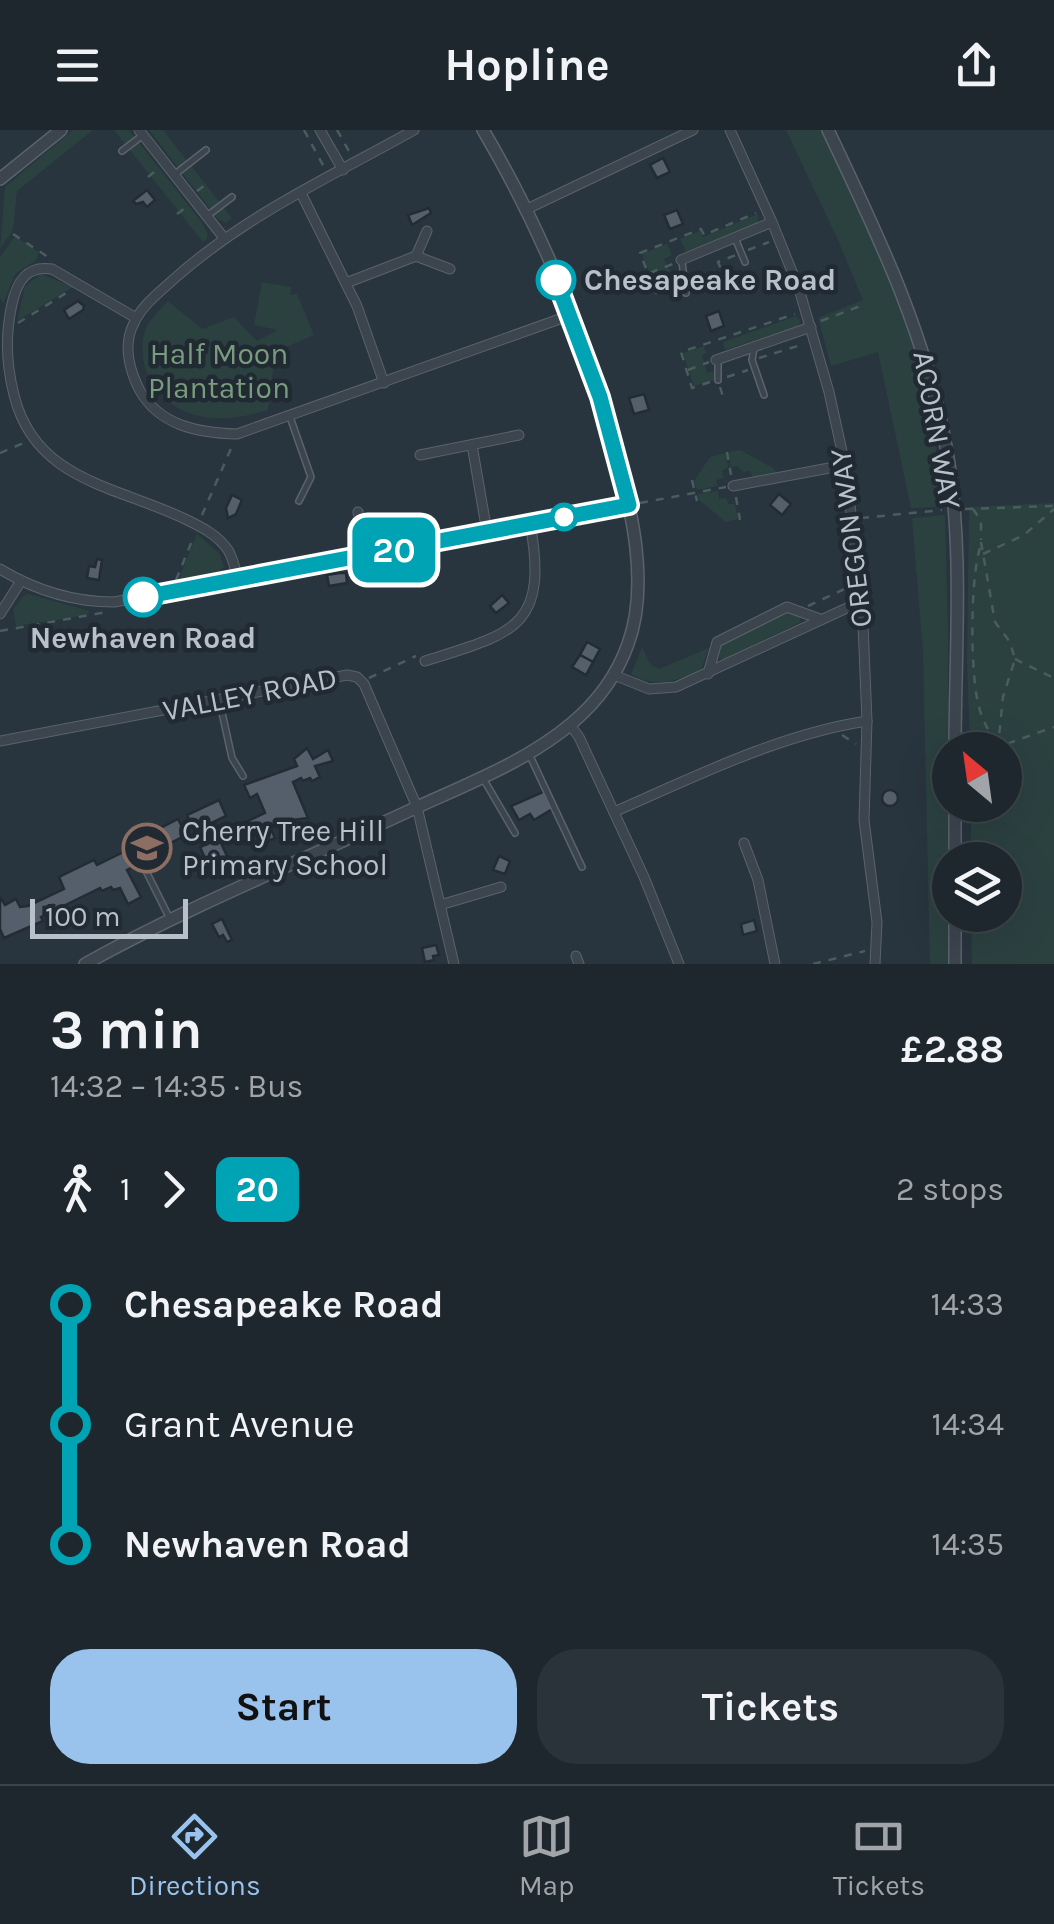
<!DOCTYPE html>
<html lang="en">
<head>
<meta charset="utf-8">
<style>
  :root { --surface:#1e272e; --page:#2b333a; --text:#f1f3f6; --muted:#a1a5aa; --line:#3c444a; --accent:#99c3ed }
  body { margin:0; font-family:Karla,sans-serif; background:var(--page); color:var(--text); height:100vh; display:flex; flex-direction:column; font-size:38px; white-space:nowrap }
  * { box-sizing:border-box; margin:0 }
  p { font-size:32px; color:var(--muted) }
  .icon { flex:none; width:55px; height:55px; fill:none; stroke:currentColor; stroke-width:2; stroke-linecap:round; stroke-linejoin:round }
  .map { position:relative; height:834px; overflow:hidden }
  .details { display:flex; flex-direction:column; background:var(--surface); flex:1 }
  .details>* { flex:none }
  .badge { padding:0 20px; border-radius:15px; font-size:35px; line-height:65px }
  .needle { width:65px; rotate:331deg }
  .fabs { position:absolute; left:932px; top:602px; display:grid; gap:20px }
  .fabs a { display:grid; place-items:center; width:90px; height:90px; border-radius:50%; background:var(--surface); box-shadow:0 10px 40px #0002,0 0 0 2px var(--line); font-size:50px }
  .scale { position:absolute; left:30px; bottom:25px; width:158px; box-sizing:border-box; padding-left:10px; border:5px solid #b8c0c9; border-top:0; font-size:28px; line-height:35px; white-space:nowrap; color:#b8c0c9; -webkit-text-stroke:8px #212a33; paint-order:stroke }
  .map>.badge { position:absolute; translate:-50% -50%; box-shadow:0 0 0 5px #fff }
  .legs { display:flex; align-items:center; gap:15px; height:110px; padding:0 50px; font-size:32px }
  .legs p { margin-inline-start:auto }
  .head { display:flex; align-items:center; justify-content:space-between; height:170px; padding:0 50px }
  h1 { font-size:55px; font-weight:700; line-height:75px }
  .primary-button { display:flex; gap:20px; margin-top:auto; padding:20px 50px }
  .primary-button a { flex:1; height:115px; border-radius:40px; background:var(--accent); color:#111; font-size:40px; font-weight:700; line-height:115px; text-align:center }
  .primary-button a+a { background:var(--page); color:var(--text) }
  ul { padding:0 50px; list-style:none }
  li { display:flex; align-items:center; gap:35px; height:120px; font-size:38px }
  li i { display:grid; place-items:center; width:15px; height:100%; margin:0 12px; background:currentColor }
  li i::after { content:''; width:25px; height:25px; margin:-12px; border:8px solid; border-radius:50%; background:var(--surface) }
  li p { margin-inline-start:auto }
  li:first-child i { background:linear-gradient(#0000 50%,currentColor 0) }
  li:last-child i { background:linear-gradient(currentColor 50%,#0000 0) }
  header { display:flex; justify-content:space-between; align-items:center; height:130px; padding:0 50px; background:var(--surface); font-size:45px; font-weight:700 }
  .dock { display:flex; justify-content:space-around; align-items:center; height:140px; border-top:2px solid var(--line); background:var(--surface); font-size:28px; color:var(--muted) }
  .dock a { display:grid; justify-items:center; gap:5px }
  .dock .active { color:var(--accent) }
  .map>svg:first-child { display:block }
  .green { fill:#2b4140 }
  .building { fill:#545f6b; stroke:#232c35; stroke-width:2.5 }
  .lines { fill:none; stroke-linecap:round; stroke-linejoin:round }
  .service-casing { stroke:#5a636c; stroke-width:8 }
  .minor-casing { stroke:#5a636c; stroke-width:11 }
  .tertiary-casing { stroke:#5a636c; stroke-width:14 }
  .path { stroke:#4a5d5d; stroke-width:2.5; stroke-dasharray:8 8; stroke-linecap:butt }
  .service { stroke:#3c454e; stroke-width:5 }
  .minor { stroke:#3c454e; stroke-width:9 }
  .tertiary { stroke:#3c454e; stroke-width:11 }
  .line-1-casing { stroke:#fff; stroke-width:22 }
  .line-1 { stroke:#00a3b4; stroke-width:15 }
  .stop-1-dot { fill:#fff; stroke:#00a3b4; stroke-width:5 }
  .labels { text-anchor:middle; stroke-width:9; stroke-linejoin:round; paint-order:stroke }
  .stop-label { font-size:30px; font-weight:bold; fill:#b8c0c9; stroke:#212a33; text-anchor:start }
  .park-label { font-size:30px; fill:#799c7e; stroke:#212a33 }
  .street-label { font-size:30px; fill:#b8c0c9; stroke:#212a33 }
  .poi-label { font-size:30px; fill:#b8c0c9; stroke:#212a33; text-anchor:start }
</style>
</head>
<body>
<header><svg class="icon" aria-label="menu" viewBox="0 0 24 24"><path d="M4 6h16M4 12h16M4 18h16"/></svg>Hopline<svg class="icon" aria-label="share" viewBox="0 0 24 24"><path d="M12 15V3M7 8l5-5 5 5M5 13v7h14v-7"/></svg></header>
<div class="map">
<svg width="1054" height="834" viewBox="0 0 1054 834">
  <rect width="100%" height="100%" fill="#28343e"/>
  <g class="green">
    <polygon points="73,0 93,0 17,61 13,100 0,119 5,57"/>
    <polygon points="114,0 129,0 200,90 207,102 207,109 203,112"/>
    <polygon points="149,0 163,0 232,88 226,93 218,89"/>
    <polygon points="786,0 821,0 890,147 918,226 932,282 942,377 911,378 878,222 831,236 818,188 863,170 838,110"/>
    <polygon points="758,84 758,93 686,122 680,109 700,101 703,107"/>
    <polygon points="15,106 39,122 36,130 15,144 3,174 0,167 0,127"/>
    <polygon points="667,114 672,125 664,129 672,146 680,143 680,153 657,161 642,124"/>
    <polygon points="41,144 73,157 17,191 25,156"/>
    <path d="M262,152L291,157L290,165L297,164L314,205L275,222L268,280C221,295 169,293 147,242C141,230 141,208 147,196C152,187 161,179 168,171L202,199L234,187L257,211L278,200L254,195Z"/>
    <polygon points="796,186 800,190 799,196 725,220 723,212"/>
    <polygon points="704,216 706,223 702,225 707,243 714,241 715,250 694,256 683,223"/>
    <polygon points="740,320 775,339 776,344 753,348 750,341 743,342 737,336 731,337 729,322"/>
    <polygon points="726,323 728,338 722,340 724,348 716,350 717,356 697,360 694,351 710,327"/>
    <polygon points="718,361 719,369 727,368 728,374 735,374 738,389 726,392 699,370 698,364"/>
    <polygon points="1054,373 1054,834 972,834 971,785 1005,785 1005,730 971,730 971,675 1005,675 1005,620 970,620 967,531 969,377"/>
    <polygon points="945,385 948,500 948,834 930,834 923,523 912,388"/>
    <polygon points="197,404 219,423 224,437 217,443 178,450"/>
    <polygon points="28,464 90,481 87,485 16,496 13,480 22,467"/>
    <polygon points="786,482 799,486 801,492 724,530 719,528 722,512"/>
    <path d="M642,518L651,535L659,539L709,518L701,539C678,551 655,559 631,544Z"/>
  </g>
  <g class="building">
    <polygon points="663,28 670,42 657,48 650,35"/>
    <polygon points="147,60 155,70 147,77 143,72 136,74 133,71"/>
    <polygon points="429,78 431,83 412,95 408,85"/>
    <polygon points="677,80 683,94 670,99 664,85"/>
    <polygon points="78,171 84,176 83,180 69,189 64,180"/>
    <polygon points="719,181 724,196 711,201 706,186"/>
    <polygon points="644,264 649,280 634,284 629,268"/>
    <polygon points="779,364 791,374 782,385 770,375"/>
    <polygon points="232,365 242,370 236,384 228,388 226,378"/>
    <polygon points="97,429 102,430 99,450 87,448 89,436 95,437"/>
    <polygon points="340,443 346,443 347,453 329,456 327,445"/>
    <polygon points="502,465 509,473 496,483 490,476"/>
    <polygon points="587,512 600,519 593,532 580,525"/>
    <polygon points="580,525 593,532 586,545 572,537"/>
    <polygon points="307,618 313,629 328,620 333,631 315,636 320,647 312,651 310,648 303,651 301,648 293,652 308,688 292,690 294,703 286,707 279,693 270,697 275,708 266,712 257,703 244,714 233,698 265,683 257,664 250,668 244,655 297,636 294,629"/>
    <circle cx="890" cy="668" r="8"/>
    <polygon points="545,661 554,678 534,690 530,684 519,690 511,676"/>
    <polygon points="219,670 226,686 195,701 187,685"/>
    <polygon points="178,689 186,705 155,721 147,705"/>
    <polygon points="219,709 227,726 208,735 200,717"/>
    <polygon points="132,718 139,734 127,740 141,767 128,774 120,758 113,760 111,757 102,761 100,758 41,787 43,791 4,808 0,799 0,767 5,775 16,769 20,777 28,776 64,759 59,747 94,730 97,735"/>
    <polygon points="499,726 510,731 505,744 493,740"/>
    <polygon points="222,789 232,810 227,812 223,805 219,807 212,794"/>
    <polygon points="754,790 757,801 743,805 741,794"/>
    <polygon points="436,815 439,825 433,826 434,830 425,832 422,818"/>
  </g>
  <g class="lines">
    <g class="service-casing">
      <g id="service">
        <polyline points="122,21 143,5"/>
        <polyline points="174,45 206,20"/>
        <polyline points="207,86 232,67"/>
        <polyline points="735,108 745,132"/>
        <polyline points="682,132 686,163"/>
        <polyline points="754,218 752,230 764,265"/>
        <polyline points="718,229 718,250"/>
        <polyline points="290,287 311,347 299,371"/>
        <polyline points="219,569 232,628 243,646"/>
        <polyline points="530,626 582,737"/>
        <polyline points="484,650 515,703"/>
        <polyline points="143,735 169,787"/>
      </g>
    </g>
    <g class="minor-casing">
      <g id="minor">
        <polyline points="139,0 224,108"/>
        <polyline points="320,0 343,40"/>
        <path d="M414,0C332,46 246,85 175,148C161,161 142,175 134,193C123,214 129,239 139,259C159,296 199,303 237,304L571,185"/>
        <polyline points="730,0 772,92 799,159 829,262 845,335 862,471 867,591 864,690 877,792 875,834"/>
        <polyline points="301,63 357,176 384,253"/>
        <polyline points="525,80 693,0"/>
        <polyline points="416,126 427,101"/>
        <polyline points="681,130 772,92"/>
        <polyline points="346,153 416,126 450,139"/>
        <path d="M136,188L52,139C27,135 17,151 12,174C5,205 6,234 14,265C35,351 117,356 185,389C200,396 218,405 228,420C233,428 235,439 238,449"/>
        <polyline points="716,230 811,197"/>
        <polyline points="472,315 487,402"/>
        <polyline points="420,325 519,305"/>
        <polyline points="733,356 845,335"/>
        <polyline points="358,382 367,425"/>
        <path d="M0,439C35,460 73,472 114,472L629,375"/>
        <polyline points="0,484 21,451"/>
        <path d="M425,531C514,503 549,498 530,393"/>
        <polyline points="708,544 717,512 787,477 820,489"/>
        <polyline points="614,545 649,559 676,557 862,471"/>
        <polyline points="570,595 579,607 644,747 679,834"/>
        <polyline points="0,611 347,545 357,547 364,554 417,677 454,834"/>
        <path d="M614,682C694,647 780,604 867,591"/>
        <polyline points="744,713 758,750 775,834"/>
        <polyline points="440,775 501,757"/>
        <polyline points="576,826 579,834"/>
      </g>
    </g>
    <g class="tertiary-casing">
      <g id="tertiary">
        <path d="M828,0C878,105 927,206 947,322C964,419 955,522 955,620"/>
        <polyline points="0,49 61,0"/>
        <polyline points="955,675 955,730"/>
        <path d="M85,834C191,775 304,730 413,679C467,654 526,632 572,593C597,572 617,545 628,514C650,455 631,379 616,320C587,210 541,98 483,0"/>
        <polyline points="955,834 955,785"/>
      </g>
    </g>
    <g class="path">
      <polyline points="304,0 324,37"/>
      <polyline points="337,0 351,25"/>
      <polyline points="148,47 159,38"/>
      <polyline points="197,61 208,53"/>
      <polyline points="177,84 188,76"/>
      <polyline points="13,104 48,127"/>
      <polyline points="748,120 769,112"/>
      <polyline points="650,143 675,133"/>
      <polyline points="693,150 721,139 718,132 736,125"/>
      <polyline points="676,156 656,163 640,123 701,99 704,105 756,83"/>
      <polyline points="821,191 863,175"/>
      <polyline points="18,193 71,160"/>
      <polyline points="759,228 804,214"/>
      <polyline points="688,240 709,232"/>
      <polyline points="727,247 748,240"/>
      <polyline points="710,252 692,258 681,222 795,184"/>
      <polyline points="720,257 724,270"/>
      <polyline points="727,322 731,345"/>
      <polyline points="0,323 26,312"/>
      <polyline points="692,350 697,371"/>
      <polyline points="736,367 740,390"/>
      <polyline points="640,373 726,357"/>
      <polyline points="965,379 1054,376"/>
      <polyline points="973,379 981,391 981,410"/>
      <polyline points="202,385 233,314"/>
      <polyline points="861,388 942,380"/>
      <polyline points="981,412 995,492 1010,512 1015,529 1003,567 998,617 1054,597"/>
      <path d="M980,418C970,449 970,546 979,577C983,593 992,606 1000,620"/>
      <polyline points="983,424 1024,405 1054,379"/>
      <polyline points="176,450 194,406"/>
      <polyline points="808,476 851,456"/>
      <polyline points="0,501 107,482"/>
      <polyline points="1015,529 1054,548"/>
      <polyline points="369,548 416,526"/>
      <polyline points="842,605 856,614"/>
      <polyline points="813,834 865,821"/>
    </g>
    <use href="#service" class="service"/>
    <use href="#minor" class="minor"/>
    <use href="#tertiary" class="tertiary"/>
  </g>
  <g class="lines">
    <g class="line-1-casing">
      <polyline id="line-1" points="143,467 629,375 600,267 556,150"/>
    </g>
    <use href="#line-1" class="line-1"/>
  </g>
  <defs>
    <g id="school-ring" transform="scale(2.5)"><circle r="9.5" fill="#212a33" stroke="#8d6e63" stroke-width="1.5"/><path d="M0-5L7-2L0 1L-7-2ZM-4 1L0 2.5L4 1V4Q0 6-4 4Z" fill="#8d6e63"/></g>
  </defs>
  <g fill-rule="evenodd">
    <use href="#school-ring" x="147" y="718"/>
  </g>
  <g class="stop-1-dot">
    <circle cx="556" cy="150" r="18"/>
    <circle cx="564" cy="387" r="12"/>
    <circle cx="143" cy="467" r="18"/>
  </g>
  <g class="labels">
    <g class="stop-label">
      <text x="584" y="160">Chesapeake Road</text>
      <text x="143" y="518" text-anchor="middle">Newhaven Road</text>
    </g>
    <g class="park-label">
      <text x="219" y="234">Half Moon<tspan x="219" dy="34">Plantation</tspan></text>
    </g>
    <g class="street-label">
      <text transform="translate(937 300) rotate(80)" y="10">ACORN WAY</text>
      <text transform="translate(851 408) rotate(-97)" y="10">OREGON WAY</text>
      <text transform="translate(250 564) rotate(-11)" y="10">VALLEY ROAD</text>
    </g>
    <g class="poi-label">
      <text x="182" y="711">Cherry Tree Hill<tspan x="182" dy="34">Primary School</tspan></text>
    </g>
  </g>
</svg>
<div class="fabs">
<a><svg class="needle" viewBox="-14 -14 28 28"><path d="M0-13l5 13h-10z" fill="#e53935"/><path d="M0 13l5-13h-10z" fill="#a1a5aa"/></svg></a>
<a><svg class="icon" aria-label="layers" viewBox="0 0 24 24"><path d="M12 4l9 5-9 5-9-5zM3 14l9 5 9-5"/></svg></a>
</div>
<div class="scale">100 m</div>
<b class="badge" style="left:394px;top:420px;background:#00a3b4;color:#fff">20</b>
</div>
<section class="details">
<div class="head"><div><h1>3 min</h1><p>14:32 – 14:35 · Bus</p></div><b>£2.88</b></div>
<div class="legs"><svg class="icon" aria-label="walk" viewBox="0 0 24 24"><circle cx="13" cy="4" r="2"/><path d="M13 8l-2 6 4 7M11 14l-3 7M7 12l3-4h3l4 4"/></svg>1<svg class="icon" aria-label="forward" viewBox="0 0 24 24"><path d="M9 5l7 7-7 7"/></svg><b class="badge" style="background:#00a3b4;color:#fff">20</b><p>2 stops</p></div>
<ul>
<li><i style="color:#00a3b4"></i><b>Chesapeake Road</b><p>14:33</p></li>
<li><i style="color:#00a3b4"></i><span>Grant Avenue</span><p>14:34</p></li>
<li><i style="color:#00a3b4"></i><b>Newhaven Road</b><p>14:35</p></li>
</ul>
<div class="primary-button"><a>Start</a><a>Tickets</a></div>
</section>
<nav class="dock">
<a class="active"><svg class="icon" aria-label="directions" viewBox="0 0 24 24"><path d="M12 3l9 9-9 9-9-9zM9 14v-3h6M13 9l2 2-2 2"/></svg>Directions</a>
<a><svg class="icon" aria-label="map" viewBox="0 0 24 24"><path d="M3 6l6-2 6 2 6-2v14l-6 2-6-2-6 2zM9 4v14M15 6v14"/></svg>Map</a>
<a><svg class="icon" aria-label="tickets" viewBox="0 0 24 24"><path d="M3 7h18v10H3zM15 7v10"/></svg>Tickets</a>
</nav>
</body>
</html>
